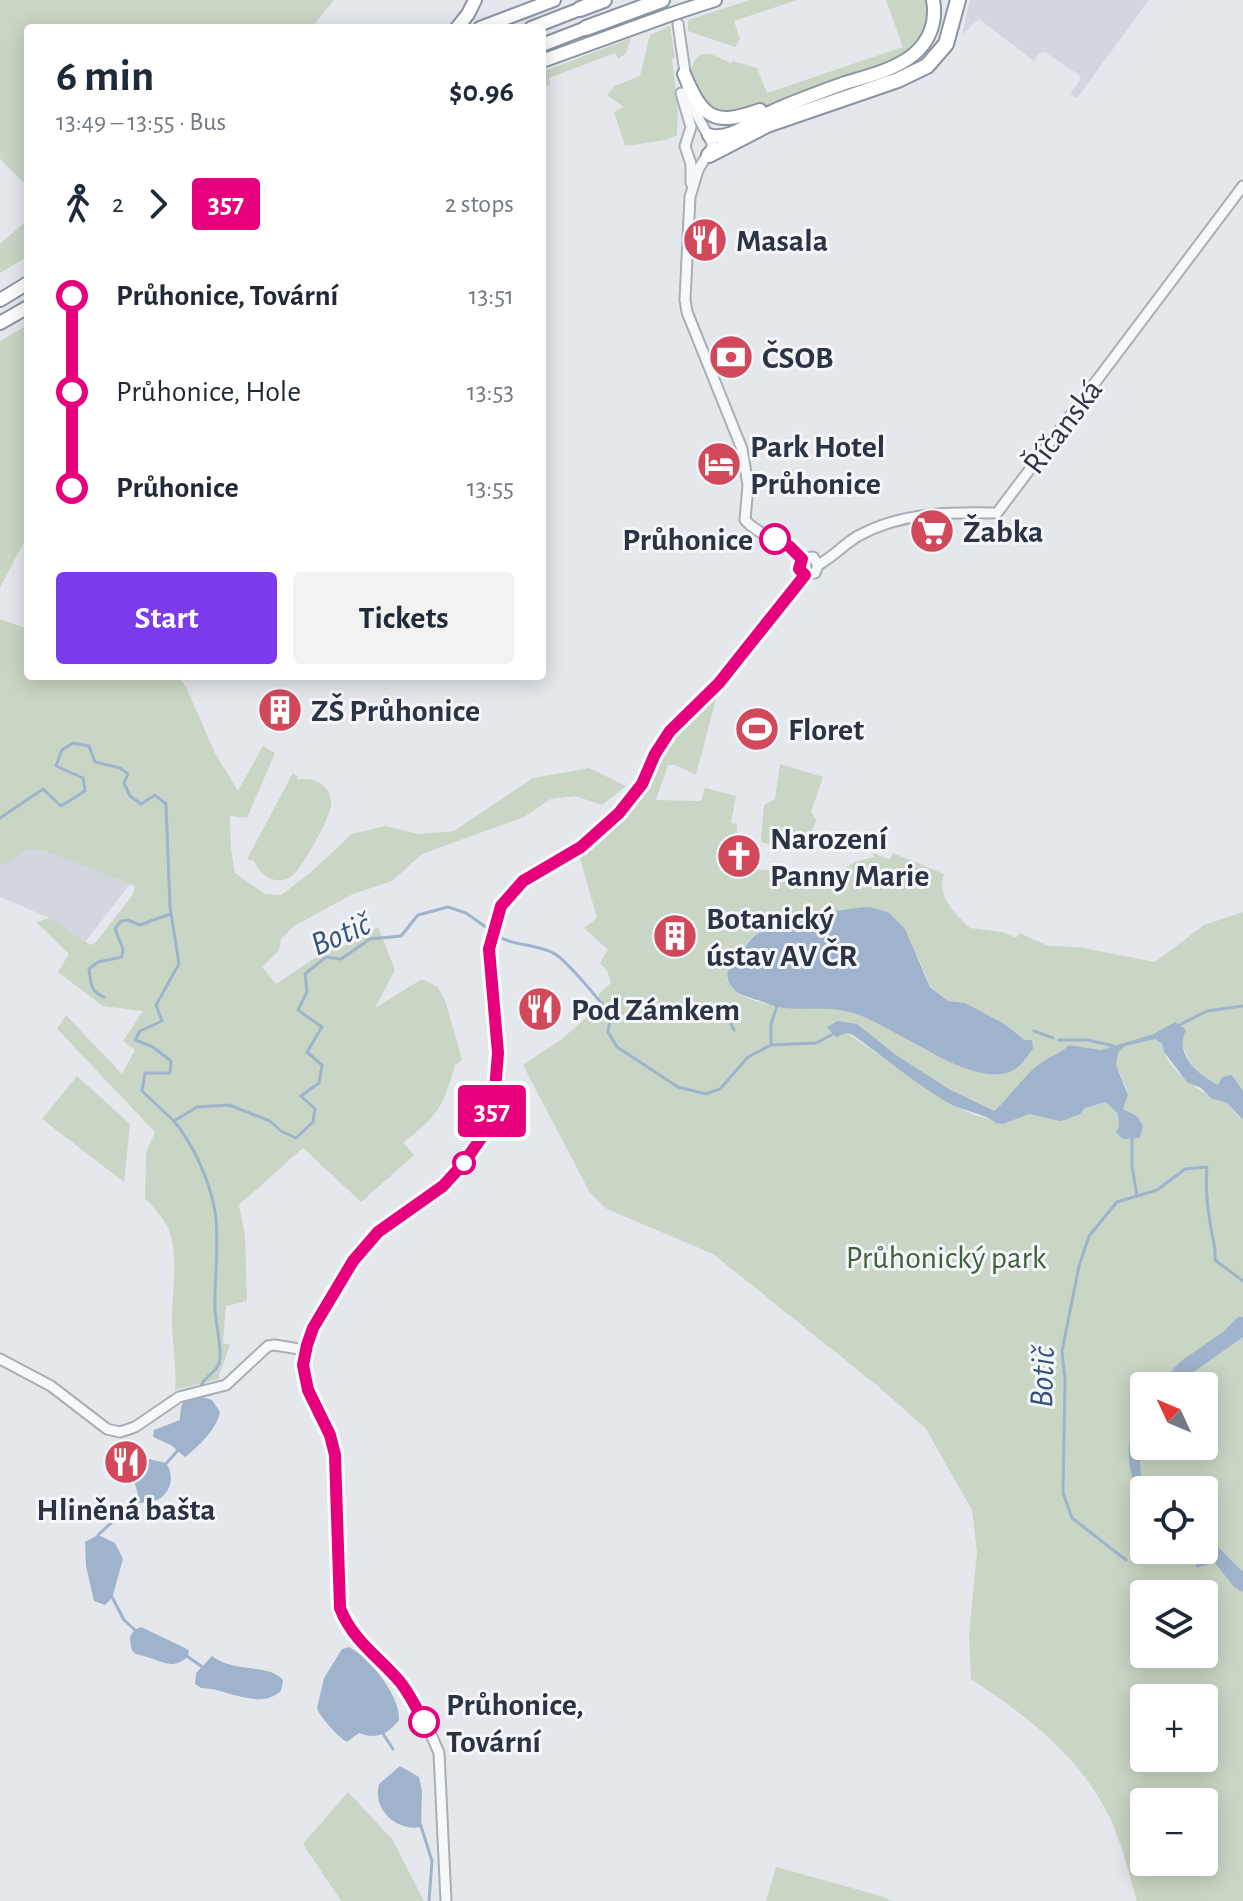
<!DOCTYPE html>
<html lang="en">
<head>
<meta charset="utf-8">
<style>
  :root { --surface:#fff; --page:#f2f2f3; --text:#1f2937; --muted:#747a83; --accent:#7c3aed }
  body { margin:0; font-family:"Alegreya Sans",sans-serif; background:var(--page); color:var(--text); height:100vh; display:flex; flex-direction:column; font-size:30px; white-space:nowrap }
  * { box-sizing:border-box; margin:0 }
  p { font-size:26px; color:var(--muted) }
  .icon { flex:none; width:44px; height:44px; fill:none; stroke:currentColor; stroke-width:2; stroke-linecap:round; stroke-linejoin:round }
  .map { position:relative; flex:1; overflow:hidden }
  .sheet { position:absolute; left:24px; top:24px; width:522px; height:656px; display:flex; flex-direction:column; background:var(--surface); border-radius:8px; box-shadow:0 4px 20px #0003 }
  .sheet>* { flex:none }
  .badge { padding:0 16px; border-radius:6px; font-size:28px; line-height:52px }
  .needle { width:52px; rotate:314deg }
  .fabs { position:absolute; left:1130px; top:1372px; display:grid; gap:16px }
  .fabs a { display:grid; place-items:center; width:88px; height:88px; border-radius:8px; background:var(--surface); box-shadow:0 4px 20px #0003; font-size:40px }
  .map>.badge { position:absolute; translate:-50% -50%; box-shadow:0 0 0 4px #fff }
  .legs { display:flex; align-items:center; gap:12px; height:88px; padding:0 32px; font-size:26px }
  .legs p { margin-inline-start:auto }
  .headline { display:flex; align-items:center; justify-content:space-between; height:136px; padding:0 32px }
  h1 { font-size:44px; font-weight:700; line-height:60px }
  .action { display:flex; gap:16px; margin-top:auto; padding:16px 32px }
  .action a { flex:1; height:92px; border-radius:8px; background:var(--accent); color:#fff; font-size:32px; font-weight:700; line-height:92px; text-align:center }
  .action a+a { background:var(--page); color:var(--text) }
  ul { padding:0 32px; list-style:none }
  li { display:flex; align-items:center; gap:28px; height:96px; font-size:30px }
  li i { display:grid; place-items:center; width:12px; height:100%; margin:0 10px; background:currentColor }
  li i::after { content:''; width:20px; height:20px; margin:-10px; border:6px solid; border-radius:50%; background:var(--surface) }
  li p { margin-inline-start:auto }
  li:first-child i { background:linear-gradient(#0000 50%,currentColor 0) }
  li:last-child i { background:linear-gradient(currentColor 50%,#0000 0) }
  .map>svg:first-child { display:block }
  .built { fill:#d2d6de }
  .green { fill:#c9d6c5; fill-rule:evenodd }
  .water { fill:#9fb4cc }
  .lines { fill:none; stroke-linecap:round; stroke-linejoin:round }
  .stream { stroke:#9fb4cc; stroke-width:3 }
  .tertiary-casing { stroke:#a9aeb7; stroke-width:13 }
  .trunk-casing { stroke:#8b94a3; stroke-width:16 }
  .motorway-casing { stroke:#8b94a3; stroke-width:18 }
  .tertiary { stroke:#f7f8fa; stroke-width:9 }
  .trunk { stroke:#fff; stroke-width:12 }
  .motorway { stroke:#fff; stroke-width:14 }
  .trunk-bridge-casing { stroke:#8b94a3; stroke-width:16; stroke-linecap:butt }
  .trunk-bridge { stroke:#fff; stroke-width:12 }
  .line-1-casing { stroke:#fff; stroke-width:18 }
  .line-1 { stroke:#e6007e; stroke-width:12 }
  .stop-1-dot { fill:#fff; stroke:#e6007e; stroke-width:4 }
  .labels { text-anchor:middle; stroke-width:6; stroke-linejoin:round; paint-order:stroke }
  .poi-label { font-size:32px; font-weight:bold; fill:#2b3445; stroke:#f4f6f9; text-anchor:start }
  .street-label { font-size:32px; fill:#2b3445; stroke:#f4f6f9 }
  .stop-label { font-size:32px; font-weight:bold; fill:#2b3445; stroke:#f4f6f9; text-anchor:end }
  .park-label { font-size:32px; fill:#3f6138; stroke:#f4f6f9 }
  .water-label { font-size:34px; font-style:italic; fill:#34527a; stroke:#f4f6f9 }
</style>
</head>
<body>
<div class="map">
<svg width="1243" height="1901" viewBox="0 0 1243 1901">
  <rect width="100%" height="100%" fill="#e4e7ec"/>
  <g class="built">
    <polygon points="970,0 1149,0 1077,98 1070,94 1081,79 1079,75 1045,52 1039,53 1034,61 979,19 962,35"/>
    <polygon points="29,849 41,850 130,884 85,942 50,918 0,897 0,867"/>
  </g>
  <g class="green">
    <polygon points="0,0 334,0 313,26 314,28 28,28 28,187 0,159"/>
    <polygon points="750,0 797,0 734,21 740,39 735,47 688,31 688,20"/>
    <path d="M886,0H929C928,18 928,38 911,50C892,64 740,119 721,114C706,110 696,91 691,77C689,70 690,72 692,67C698,45 716,56 731,63L733,61L757,68L767,93L903,47Z"/>
    <polygon points="670,26 675,58 672,59 678,107 677,135 666,140 625,146 614,112 624,107 607,95 614,86 640,76 650,35"/>
    <polygon points="631,38 626,53 618,59 615,53 549,78 551,85 542,86 542,72"/>
    <polygon points="28,219 28,256 0,273 0,244"/>
    <polygon points="28,325 28,534 0,588 0,341"/>
    <path d="M0,619L28,629V676H178L186,687L215,753L238,791L263,746L275,753L247,818L230,816L231,849L235,873L265,894L281,895L309,874L352,834L386,826L418,834L454,831L533,778L589,768L626,786L602,805L575,796L551,799L524,817L422,854L392,881L353,894L294,926L281,939L279,950L262,967L276,984L318,956L346,945L378,927L395,970L375,1008L422,979L438,987L446,1003L462,1060L455,1065C442,1110 439,1114 403,1143L414,1155L361,1202L303,1148L239,1205L245,1235L247,1301L226,1306L223,1343L230,1345L219,1375V1379L175,1390C177,1368 173,1348 172,1327C171,1297 179,1263 170,1233C166,1220 154,1208 145,1198L146,1153L155,1132L57,1029L66,1015L122,1074L135,1050L123,1041L143,1011L103,1006L58,972L69,954L36,922L50,918L90,945L95,943L132,896L135,886L41,850L29,849L0,867Z"/>
    <path d="M718,691L696,775L675,765H668L656,800L701,801L705,788L736,796L731,823L737,824L735,869C755,869 778,871 802,871L806,877L829,878L855,862L874,857L873,853L890,860L893,853L944,874C937,898 954,912 970,928L1002,932L1016,938L1019,933L1049,946L1078,947L1155,962L1204,925L1243,912V1091L1232,1075L1218,1085C1199,1074 1184,1061 1182,1039H1155L1162,1044C1166,1068 1190,1083 1207,1095C1212,1099 1220,1098 1225,1102C1232,1107 1235,1115 1243,1120V1901H1137C1129,1874 1122,1844 1110,1818C1080,1756 1027,1716 971,1679L969,1634L977,1552L972,1510L926,1429L879,1387L713,1254L607,1209L590,1193L523,1065L562,1039L598,1007L599,994L611,983L607,971L600,963L608,950L584,928L597,918L579,855L627,812L645,791L656,759L675,731ZM859,908L918,957L930,986L948,1001L965,1003L1003,1023L1027,1041L989,1074C967,1068 946,1061 925,1050C900,1036 877,1017 848,1011C812,1004 747,1016 727,979C733,966 743,944 754,936C775,919 832,913 859,908ZM857,1024C897,1061 945,1088 994,1111C1009,1097 1023,1081 1037,1067C1047,1057 1058,1057 1069,1045L1101,1050L1112,1047L1116,1065L1127,1090L1123,1109L1131,1112L1119,1127L1118,1114L1106,1102L1085,1108L1059,1121L1029,1114L1003,1123L974,1115L950,1104L847,1033ZM1144,1386H1204V1446H1144ZM1144,1490H1204V1550H1144ZM1144,1594H1204V1654H1144ZM1144,1698H1204V1758H1144ZM1144,1802H1204V1862H1144Z"/>
    <polygon points="780,764 823,777 811,812 816,820 808,843 803,848 763,843 761,840 764,805 775,799"/>
    <path d="M293,773L298,777L297,780C314,775 333,787 331,806C329,819 304,865 294,874C280,888 260,877 254,861L247,859Z"/>
    <polygon points="77,1076 130,1124 124,1182 42,1119"/>
    <polygon points="348,1792 392,1839 424,1901 341,1901 303,1844"/>
    <polygon points="776,1867 881,1896 892,1901 766,1901"/>
  </g>
  <g class="water">
    <path d="M869,907L888,912L905,929L930,987L948,1001L965,1003L1003,1023L1025,1040H1032L1033,1049C1027,1056 1021,1067 1012,1071C970,1090 893,1023 850,1012C826,1006 801,1011 777,1007C769,1005 762,1001 754,999C747,996 738,995 733,988C724,978 727,971 734,961C741,953 749,939 757,934C776,921 845,908 869,907Z"/>
    <path d="M838,1021L857,1024L896,1055L949,1089L994,1111C1010,1097 1022,1078 1038,1065C1049,1056 1060,1055 1069,1045L1101,1050L1154,1034L1175,1022L1186,1030C1174,1055 1198,1074 1218,1085L1222,1077L1232,1075L1243,1091V1120L1227,1103L1211,1098L1201,1088L1187,1082L1164,1052L1162,1044L1155,1039L1125,1046L1118,1053L1116,1065L1128,1095L1123,1109L1137,1116L1143,1126L1140,1138L1123,1139L1116,1132L1119,1127L1118,1114L1106,1102L1085,1108L1080,1114L1065,1120L1059,1121L1029,1114L1003,1124L996,1123C986,1114 964,1111 950,1104C916,1084 885,1058 853,1035L847,1033L836,1037L827,1027Z"/>
    <polygon points="1238,1317 1243,1317 1243,1337 1174,1386 1157,1386 1181,1361 1223,1332"/>
    <path d="M198,1396L212,1400L220,1412C216,1430 199,1446 185,1457L171,1445L153,1437L154,1430L180,1420C181,1403 181,1399 198,1396Z"/>
    <path d="M1144,1404C1144,1426 1133,1472 1147,1490H1144V1500C1123,1471 1124,1433 1144,1404Z"/>
    <path d="M149,1459L166,1463C180,1483 161,1510 139,1499L133,1476L144,1461Z"/>
    <polygon points="1207,1513 1210,1517 1206,1525 1207,1536 1243,1572 1243,1592 1234,1587 1204,1549 1204,1514"/>
    <polygon points="98,1535 115,1543 123,1559 112,1598 105,1605 94,1601 86,1566 85,1542"/>
    <path d="M141,1627L185,1648L189,1651L188,1657C172,1669 166,1663 150,1658C135,1652 131,1658 130,1637L134,1630Z"/>
    <path d="M349,1647C370,1658 401,1697 399,1720C388,1734 376,1740 359,1733L347,1742C339,1738 319,1716 317,1708L324,1678L342,1649Z"/>
    <path d="M212,1656C236,1674 269,1663 283,1680L281,1691C259,1711 226,1688 201,1688L195,1684L196,1673Z"/>
    <path d="M400,1766L419,1777L422,1791L421,1827C396,1832 372,1809 379,1784Z"/>
  </g>
  <g class="lines">
    <g class="stream">
      <polyline points="0,818 43,789 61,806 85,791 83,778 56,766 62,750 73,743 89,746 95,762 120,768 128,774 124,783 130,796 141,804 155,795 166,804 170,907 179,964 156,1005 162,1021 140,1031 135,1040 153,1047 171,1061 170,1073 145,1073 142,1091 174,1121 197,1107 229,1105 270,1121 281,1131 296,1138 313,1122 315,1109 301,1096 319,1083 322,1065 307,1052 322,1027 298,1010 307,992 305,974 326,957 341,959 370,939 401,936 418,915 448,907 466,913 490,930"/>
      <path d="M496,935C514,947 536,943 555,954C571,964 597,999 611,1014L608,1032L617,1047L678,1087L706,1094L720,1089L748,1057L771,1045L816,1043L835,1033"/>
      <path d="M104,997C90,992 91,983 89,969L98,962L122,957L123,949L115,929L121,921L128,920L140,925L170,914"/>
      <polyline points="725,1012 734,1030"/>
      <polyline points="1175,1027 1207,1011 1243,1006"/>
      <polyline points="1034,1031 1053,1038"/>
      <polyline points="1059,1040 1088,1040 1114,1046"/>
      <polyline points="771,1045 771,1024 777,1006"/>
      <path d="M174,1121C194,1146 209,1179 215,1211C220,1242 214,1277 215,1309C216,1325 221,1343 220,1359C219,1372 204,1375 200,1388"/>
      <path d="M1132,1139V1166L1137,1196L1157,1190L1185,1169L1207,1167C1205,1188 1208,1213 1212,1234C1214,1243 1216,1250 1215,1260L1243,1281"/>
      <polyline points="164,1466 180,1448"/>
      <polyline points="99,1539 98,1535 134,1502 145,1501"/>
      <polyline points="1126,1560 1072,1518 1063,1493 1065,1380 1062,1351 1079,1266 1089,1236 1117,1202 1137,1196"/>
      <polyline points="1197,1566 1216,1560"/>
      <polyline points="112,1597 124,1620 135,1630"/>
      <polyline points="188,1657 201,1666"/>
      <polyline points="382,1732 393,1749"/>
      <polyline points="420,1823 432,1861 429,1901"/>
    </g>
    <g class="tertiary-casing">
      <g id="tertiary">
        <path d="M678,24L689,100L713,145L698,170L690,197L685,300L687,312L742,449L748,485L745,520C759,536 785,542 802,559L813,557L818,565"/>
        <polyline points="681,93 691,127 685,146 691,164 691,183"/>
        <path d="M818,565C833,557 844,544 858,536C902,512 949,512 997,513L1243,186"/>
        <polyline points="0,1359 51,1386 107,1429 120,1432 135,1427 179,1397 226,1385 268,1346 275,1345 305,1350"/>
        <path d="M446,1901L439,1753C429,1729 416,1701 399,1681C377,1658 351,1639 340,1608L335,1455L330,1435L308,1390L303,1365L307,1345L313,1328L353,1261L378,1232L443,1186L463,1164L486,1131L494,1102L498,1053L489,949L501,906L523,881L581,847L619,813L640,788L655,754L670,731L719,683L805,575L815,573L818,565"/>
      </g>
    </g>
    <g class="trunk-casing">
      <g id="trunk">
        <polyline points="687,9 715,0"/>
        <polyline points="457,28 468,14 475,0"/>
        <polyline points="480,28 554,0"/>
        <polyline points="531,28 580,9"/>
        <polyline points="542,45 586,28"/>
        <polyline points="542,61 669,15"/>
        <path d="M684,74C703,118 713,127 760,110"/>
        <path d="M709,135C730,142 753,119 771,112C795,101 820,92 845,83C868,76 894,70 913,55C930,41 937,21 933,0"/>
        <polyline points="0,300 28,283"/>
        <polyline points="0,323 28,307"/>
      </g>
    </g>
    <g class="motorway-casing">
      <g id="motorway">
        <polyline points="580,9 604,0"/>
        <polyline points="586,28 662,0"/>
        <polyline points="709,155 767,125 898,80 927,66 946,44 958,0"/>
      </g>
    </g>
    <use href="#tertiary" class="tertiary"/>
    <use href="#trunk" class="trunk"/>
    <use href="#motorway" class="motorway"/>
    <g class="trunk-bridge-casing">
      <polyline id="trunk-bridge" points="669,15 687,9"/>
    </g>
    <use href="#trunk-bridge" class="trunk-bridge"/>
  </g>
  <g class="lines">
    <g class="line-1-casing">
      <path id="line-1" d="M424,1722C417,1709 410,1695 401,1683C380,1658 352,1640 340,1608L335,1455L330,1435L308,1390L303,1365L307,1345L313,1328L353,1261L378,1232L443,1186L463,1164L486,1131L494,1102L498,1053L489,949L501,906L523,881L581,847L619,813L642,784L655,754L670,731L719,683L805,575L799,569L802,559L789,546L775,539"/>
    </g>
    <use href="#line-1" class="line-1"/>
  </g>
  <defs>
    <g id="restaurant-disc" transform="scale(2.3)"><circle r="9.5" fill="#d1495b" stroke="#f4f6f9"/><path d="M-5-6h1v4h1v-4h1v4h1v-4h1v5L-1.5 .5V6h-2V.5L-5-1ZM5-6V6H3V1.5H1.5Q1.5-4 5-6Z" fill="#fff"/></g>
    <g id="bank-disc" transform="scale(2.3)"><circle r="9.5" fill="#d1495b" stroke="#f4f6f9"/><path d="M-6-4H6V4H-6ZM0-2.3a2.3 2.3 0 1 0 0 4.6a2.3 2.3 0 1 0 0-4.6Z" fill="#fff"/></g>
    <g id="hotel-disc" transform="scale(2.3)"><circle r="9.5" fill="#d1495b" stroke="#f4f6f9"/><path d="M-6-4.5h1.5V1H6V5H4.5V3h-9V5H-6ZM-4 0a1.8 1.8 0 1 1 3.6 0ZM.5 0V-2.5h3Q6-2.5 6 0Z" fill="#fff"/></g>
    <g id="supermarket-disc" transform="scale(2.3)"><circle r="9.5" fill="#d1495b" stroke="#f4f6f9"/><path d="M-6-5.5h2.5l.6 2H6L4.5 2H-2.5L-4.4-4H-6ZM-1.5 3.2a1.3 1.3 0 1 0 .1 0ZM3 3.2a1.3 1.3 0 1 0 .1 0Z" fill="#fff"/></g>
    <g id="building-disc" transform="scale(2.3)"><circle r="9.5" fill="#d1495b" stroke="#f4f6f9"/><path d="M-4-6H4V6H1V3H-1V6H-4ZM-2.5-4.3h1.7v1.8h-1.7ZM.8-4.3h1.7v1.8H.8ZM-2.5-1h1.7V.8h-1.7ZM.8-1h1.7V.8H.8Z" fill="#fff"/></g>
    <g id="stadium-disc" transform="scale(2.3)"><circle r="9.5" fill="#d1495b" stroke="#f4f6f9"/><path d="M0-5a6.5 5 0 1 0 0 10a6.5 5 0 1 0 0-10ZM-3.5-1.8h7v3.6h-7Z" fill="#fff"/></g>
    <g id="church-disc" transform="scale(2.3)"><circle r="9.5" fill="#d1495b" stroke="#f4f6f9"/><path d="M-1.2-6h2.4v3.5h3.3v2.4h-3.3V6h-2.4V-.1h-3.3v-2.4h3.3Z" fill="#fff"/></g>
  </defs>
  <g fill-rule="evenodd">
    <use href="#restaurant-disc" x="705" y="240"/>
    <use href="#bank-disc" x="731" y="357"/>
    <use href="#hotel-disc" x="719" y="464"/>
    <use href="#supermarket-disc" x="932" y="531"/>
    <use href="#building-disc" x="280" y="710"/>
    <use href="#stadium-disc" x="757" y="729"/>
    <use href="#church-disc" x="739" y="856"/>
    <use href="#building-disc" x="675" y="936"/>
    <use href="#restaurant-disc" x="540" y="1009"/>
    <use href="#restaurant-disc" x="126" y="1462"/>
  </g>
  <g class="stop-1-dot">
    <circle cx="775" cy="539" r="14"/>
    <circle cx="464" cy="1163" r="10"/>
    <circle cx="424" cy="1722" r="14"/>
  </g>
  <g class="labels">
    <g class="poi-label">
      <text x="736" y="251">Masala</text>
      <text x="762" y="368">ČSOB</text>
      <text x="750" y="457">Park Hotel<tspan x="750" dy="37">Průhonice</tspan></text>
      <text x="963" y="542">Žabka</text>
      <text x="311" y="721">ZŠ Průhonice</text>
      <text x="788" y="740">Floret</text>
      <text x="770" y="849">Narození<tspan x="770" dy="37">Panny Marie</tspan></text>
      <text x="706" y="929">Botanický<tspan x="706" dy="37">ústav AV ČR</tspan></text>
      <text x="571" y="1020">Pod Zámkem</text>
      <text x="126" y="1520" text-anchor="middle">Hliněná bašta</text>
    </g>
    <g class="street-label">
      <text transform="translate(1062 426) rotate(-53)" y="11">Říčanská</text>
    </g>
    <g class="stop-label">
      <text x="753" y="550">Průhonice</text>
      <text x="446" y="1715" text-anchor="start">Průhonice,<tspan x="446" dy="37">Tovární</tspan></text>
    </g>
    <g class="park-label">
      <text x="946" y="1268">Průhonický park</text>
    </g>
    <g class="water-label">
      <text transform="translate(340 933) rotate(-23)" y="12">Botič</text>
      <text transform="translate(1041 1377) rotate(-88)" y="12">Botič</text>
    </g>
  </g>
</svg>
<div class="fabs">
<a><svg class="needle" viewBox="-14 -14 28 28"><path d="M0-13l5 13h-10z" fill="#e53935"/><path d="M0 13l5-13h-10z" fill="#747a83"/></svg></a>
<a><svg class="icon" aria-label="locate" viewBox="0 0 24 24"><circle cx="12" cy="12" r="6"/><path d="M12 2v4M12 18v4M2 12h4M18 12h4"/></svg></a>
<a><svg class="icon" aria-label="layers" viewBox="0 0 24 24"><path d="M12 4l9 5-9 5-9-5zM3 14l9 5 9-5"/></svg></a>
<a>+</a>
<a>−</a>
</div>
<b class="badge" style="left:492px;top:1111px;background:#e6007e;color:#fff">357</b>
<section class="sheet">
<div class="headline"><div><h1>6 min</h1><p>13:49 – 13:55 · Bus</p></div><b>$0.96</b></div>
<div class="legs"><svg class="icon" aria-label="walk" viewBox="0 0 24 24"><circle cx="13" cy="4" r="2"/><path d="M13 8l-2 6 4 7M11 14l-3 7M7 12l3-4h3l4 4"/></svg>2<svg class="icon" aria-label="forward" viewBox="0 0 24 24"><path d="M9 5l7 7-7 7"/></svg><b class="badge" style="background:#e6007e;color:#fff">357</b><p>2 stops</p></div>
<ul>
<li><i style="color:#e6007e"></i><b>Průhonice, Tovární</b><p>13:51</p></li>
<li><i style="color:#e6007e"></i><span>Průhonice, Hole</span><p>13:53</p></li>
<li><i style="color:#e6007e"></i><b>Průhonice</b><p>13:55</p></li>
</ul>
<div class="action"><a>Start</a><a>Tickets</a></div>
</section>
</div>
</body>
</html>
